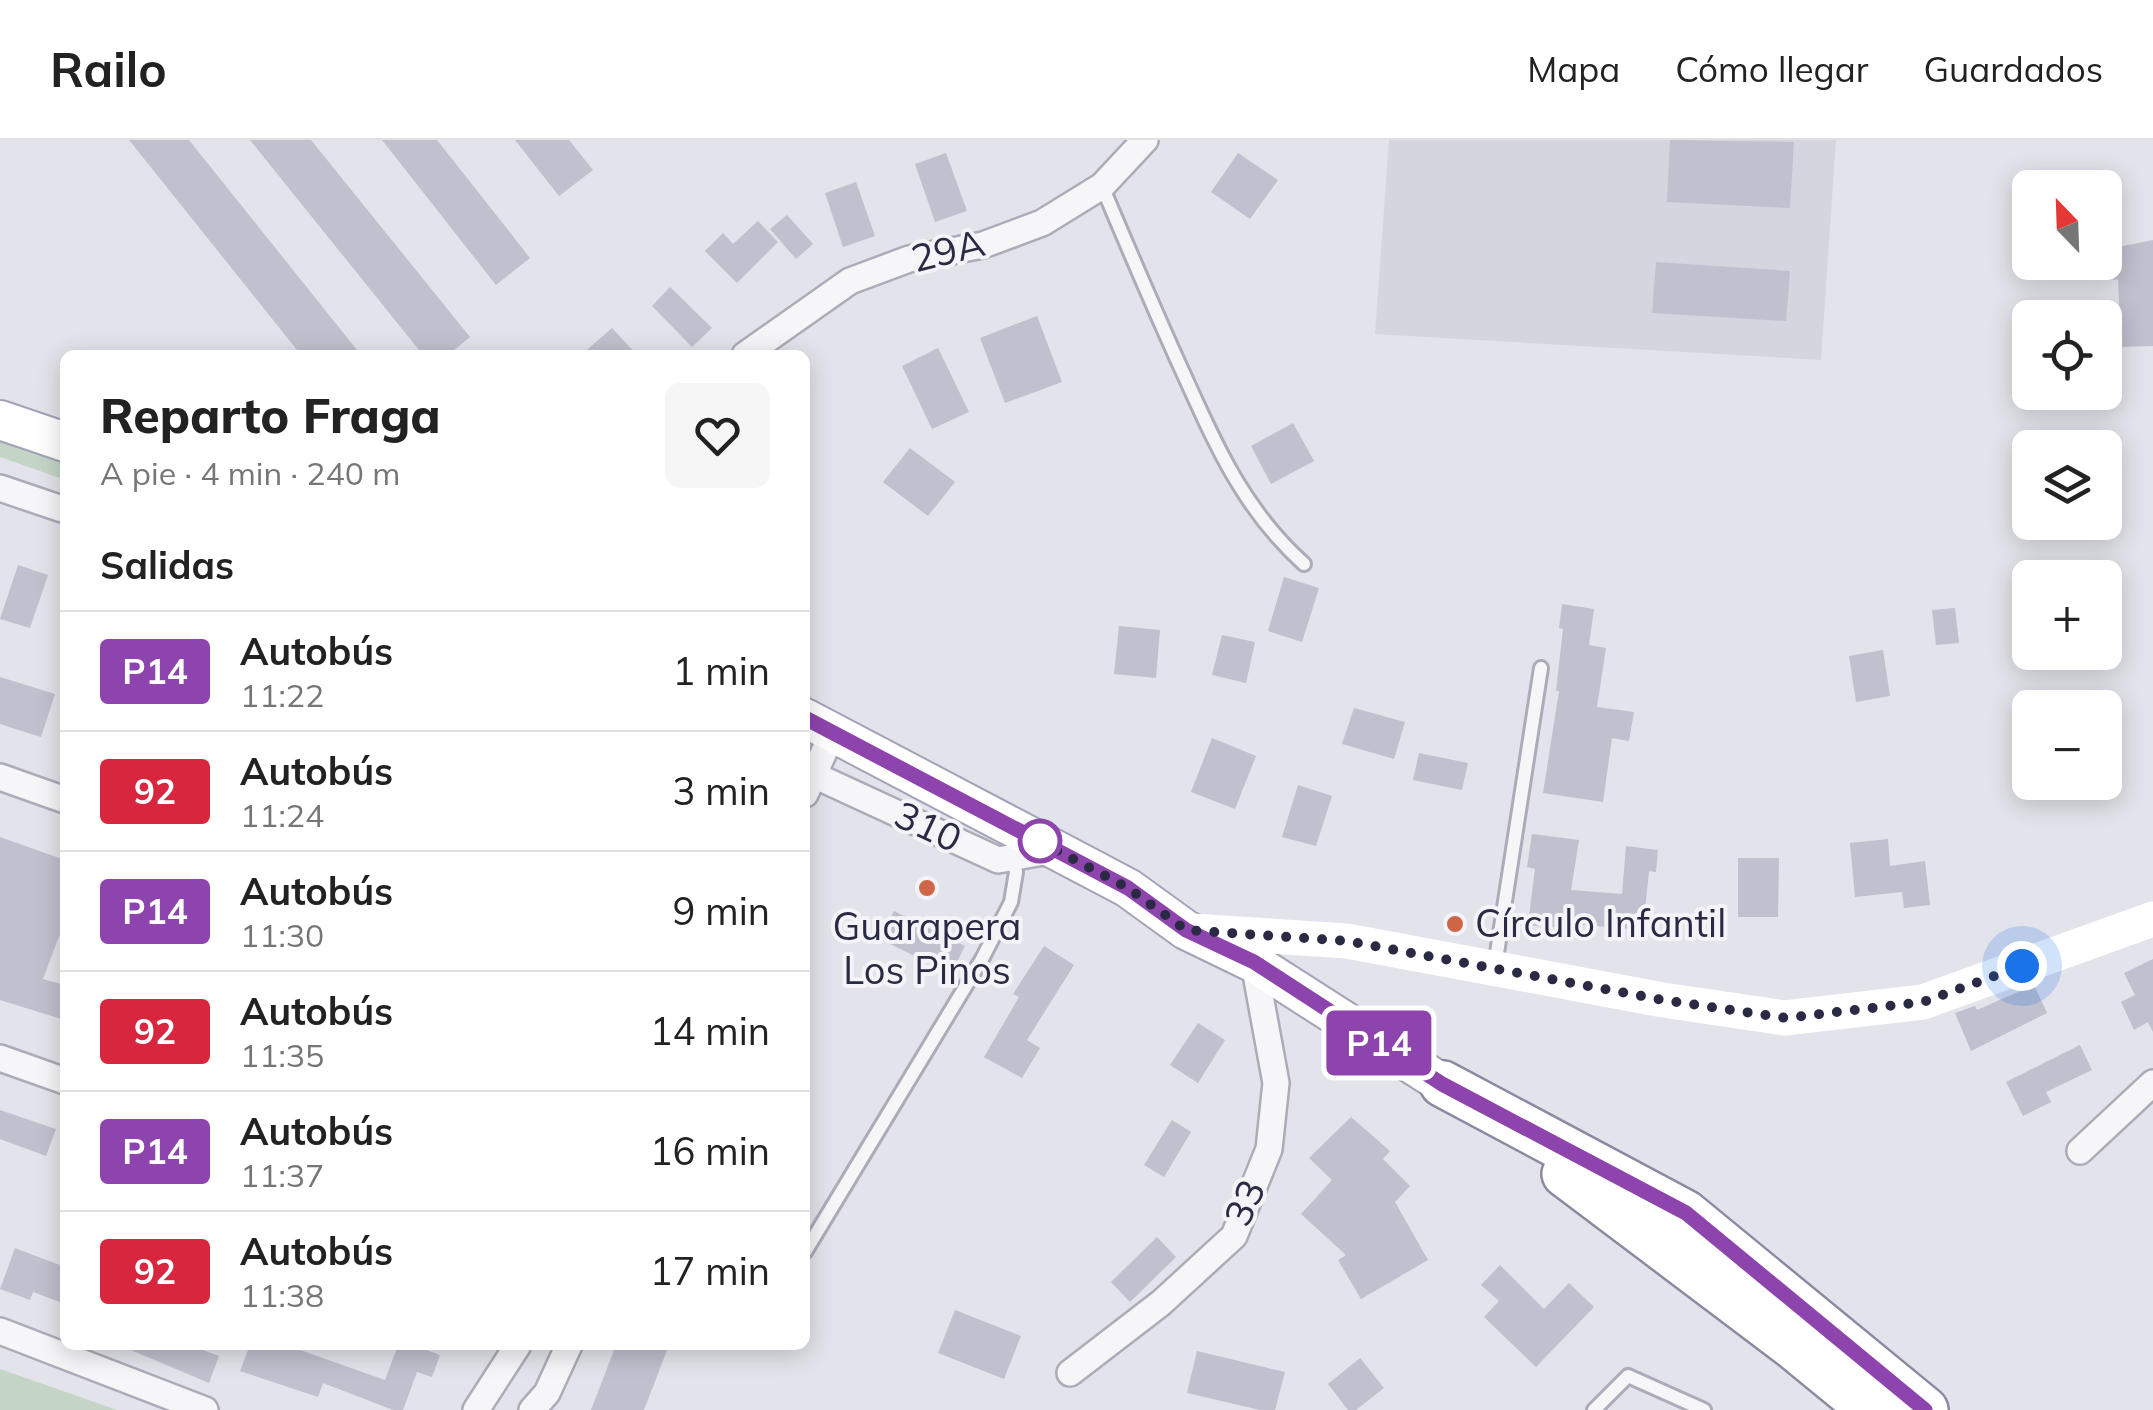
<!DOCTYPE html>
<html lang="es">
<head>
<meta charset="utf-8">
<style>
  :root { --surface:#fff; --page:#f6f6f6; --text:#222; --muted:#767676; --line:#e0e0e0 }
  body { margin:0; font-family:Mulish,sans-serif; background:var(--page); color:var(--text); height:100vh; display:flex; flex-direction:column; font-size:38px; white-space:nowrap }
  * { box-sizing:border-box; margin:0 }
  p { font-size:32px; color:var(--muted) }
  .icon { flex:none; width:55px; height:55px; fill:none; stroke:currentColor; stroke-width:2; stroke-linecap:round; stroke-linejoin:round }
  .map { position:relative; flex:1; overflow:hidden }
  .side { position:absolute; left:60px; top:210px; width:750px; height:1000px; display:flex; flex-direction:column; background:var(--surface); border-radius:15px; box-shadow:0 5px 25px #0003 }
  .side>* { flex:none }
  .badge { padding:0 20px; border-radius:8px; font-size:35px; line-height:65px }
  .needle { width:65px; rotate:337deg }
  .controls { position:absolute; left:2012px; top:30px; display:grid; gap:20px }
  .controls a { display:grid; place-items:center; width:110px; height:110px; border-radius:15px; background:var(--surface); box-shadow:0 5px 25px #0003; font-size:50px }
  .you { position:absolute; width:50px; height:50px; margin:-25px; border:8px solid #fff; border-radius:50%; background:#1a73e8; box-shadow:0 0 0 15px #1a73e833 }
  .map>.badge { position:absolute; translate:-50% -50%; box-shadow:0 0 0 5px #fff }
  h2 { padding:0 40px; font-size:38px; line-height:90px }
  .round { display:grid; place-items:center; flex:none; width:105px; height:105px; border-radius:15px; background:var(--page) }
  .headline { display:flex; align-items:center; justify-content:space-between; height:170px; padding:0 40px }
  h1 { font-size:48px; font-weight:800; line-height:75px }
  ul { padding:0; list-style:none }
  li { display:flex; align-items:center; gap:30px; height:120px; padding:0 40px; border-top:2px solid var(--line) }
  li div { flex:1 }
  li b { display:block; font-size:38px }
  li em { font-style:normal }
  li .badge { min-width:110px; font-weight:700; text-align:center }
  header { display:flex; align-items:center; gap:60px; box-sizing:border-box; height:140px; padding:0 50px; background:var(--surface); border-bottom:2px solid var(--line) }
  header strong { font-size:48px }
  nav { display:flex; gap:55px; margin-inline-start:auto; font-size:35px }
  .map>svg:first-child { display:block }
  .built { fill:#d5d5e0 }
  .green { fill:#c4d5c6 }
  .building { fill:#c0c0ce }
  .lines { fill:none; stroke-linecap:round; stroke-linejoin:round }
  .lane-casing { stroke:#acacb9; stroke-width:18 }
  .street-casing { stroke:#acacb9; stroke-width:30 }
  .primary-casing { stroke:#a2a3b7; stroke-width:42 }
  .highway-casing { stroke:#8a8ba2; stroke-width:50 }
  .lane { stroke:#f6f6f9; stroke-width:12 }
  .street { stroke:#f6f6f9; stroke-width:25 }
  .secondary { stroke:#fff; stroke-width:35 }
  .primary { stroke:#fff; stroke-width:38 }
  .highway { stroke:#fff; stroke-width:45 }
  .line-casing { stroke:#fff; stroke-width:22 }
  .line { stroke:#8e44ad; stroke-width:15 }
  .walk { stroke:#2a2a44; stroke-width:10; stroke-dasharray:0 18 }
  .stop-dot { fill:#fff; stroke:#8e44ad; stroke-width:5 }
  .poi-dot { fill:#d06648; stroke:#f3f3f8; stroke-width:4 }
  .labels { text-anchor:middle; stroke-width:8; stroke-linejoin:round; paint-order:stroke }
  .street-label { font-size:38px; fill:#2a2a44; stroke:#f3f3f8 }
  .poi-label { font-size:38px; fill:#2a2a44; stroke:#f3f3f8; text-anchor:start }
</style>
</head>
<body>
<header>
<strong>Railo</strong>
<nav><a>Mapa</a><a>Cómo llegar</a><a>Guardados</a></nav>
</header>
<div class="map">
<svg width="2153" height="1270" viewBox="0 0 2153 1270">
  <rect width="100%" height="100%" fill="#e3e3eb"/>
  <polygon class="built" points="1389,0 1836,0 1821,220 1375,194"/>
  <g class="green">
    <polygon points="0,298 65,320 65,340 0,317"/>
    <polygon points="0,1229 117,1270 0,1270"/>
  </g>
  <g class="building">
    <polygon points="129,0 189,0 361,215 301,215"/>
    <polygon points="250,0 311,0 470,197 448,215 423,215"/>
    <polygon points="382,0 437,0 530,118 496,145"/>
    <polygon points="515,0 569,0 593,30 559,56"/>
    <polygon points="1670,0 1794,2 1790,68 1667,62"/>
    <polygon points="946,13 967,71 935,82 915,24"/>
    <polygon points="1238,13 1278,40 1250,79 1211,52"/>
    <polygon points="856,42 875,96 843,107 825,53"/>
    <polygon points="787,75 813,104 796,119 770,89"/>
    <polygon points="758,81 778,102 737,143 705,111 723,93 733,104"/>
    <polygon points="2153,100 2153,206 2121,207 2118,139 2113,140 2108,109"/>
    <polygon points="1656,122 1790,131 1786,181 1652,173"/>
    <polygon points="670,147 712,188 692,207 652,166"/>
    <polygon points="1037,176 1062,242 1005,263 980,198"/>
    <polygon points="612,188 637,215 581,215"/>
    <polygon points="938,208 969,272 932,289 902,226"/>
    <polygon points="1293,283 1314,321 1271,344 1251,306"/>
    <polygon points="910,308 955,342 928,376 883,342"/>
    <polygon points="18,425 48,435 30,488 0,479"/>
    <polygon points="1284,437 1319,448 1302,502 1268,491"/>
    <polygon points="1562,464 1594,469 1589,505 1606,508 1597,567 1634,572 1629,601 1612,598 1603,662 1543,653 1559,551 1556,551 1563,489 1559,488"/>
    <polygon points="1955,468 1959,503 1936,505 1932,470"/>
    <polygon points="1119,486 1160,490 1156,538 1114,534"/>
    <polygon points="1222,495 1255,502 1246,543 1212,535"/>
    <polygon points="1883,510 1890,556 1856,562 1849,516"/>
    <polygon points="0,537 55,554 41,597 0,584"/>
    <polygon points="1354,568 1405,582 1394,619 1342,604"/>
    <polygon points="1212,598 1256,616 1235,669 1191,652"/>
    <polygon points="1419,613 1468,623 1462,650 1413,640"/>
    <polygon points="1298,645 1332,656 1316,706 1282,697"/>
    <polygon points="1532,694 1579,700 1571,750 1622,754 1626,706 1658,710 1656,732 1649,731 1643,790 1561,783 1560,788 1528,785 1535,729 1527,727"/>
    <polygon points="0,697 65,720 65,780 43,839 65,845 61,879 0,860"/>
    <polygon points="1888,699 1890,726 1925,721 1930,765 1904,768 1902,752 1855,757 1850,703"/>
    <polygon points="1738,718 1779,718 1778,777 1738,777"/>
    <polygon points="894,771 965,806 951,834 880,799"/>
    <polygon points="1044,806 1074,825 1027,900 1040,908 1022,938 984,917 1019,857 1013,854"/>
    <polygon points="2153,819 2153,892 2148,882 2134,890 2121,862 2135,855 2124,833"/>
    <polygon points="2034,845 2047,873 1971,911 1955,873 1975,866 1977,870"/>
    <polygon points="1198,883 1225,900 1198,943 1170,925"/>
    <polygon points="2080,905 2092,930 2046,952 2051,962 2023,976 2006,942"/>
    <polygon points="0,970 56,989 46,1016 0,999"/>
    <polygon points="1351,977 1390,1011 1383,1019 1410,1046 1395,1062 1428,1120 1361,1159 1338,1120 1346,1115 1301,1074 1332,1040 1309,1018"/>
    <polygon points="1172,980 1191,992 1164,1037 1144,1025"/>
    <polygon points="1157,1097 1176,1117 1130,1162 1111,1142"/>
    <polygon points="15,1108 65,1127 65,1164 33,1152 30,1160 0,1149"/>
    <polygon points="1500,1125 1544,1169 1569,1143 1594,1167 1536,1227 1484,1177 1499,1161 1481,1145"/>
    <polygon points="955,1170 1021,1196 1004,1239 938,1213"/>
    <polygon points="119,1205 189,1205 219,1216 209,1243"/>
    <polygon points="250,1205 286,1205 385,1240 398,1205 413,1205 440,1215 432,1237 417,1232 403,1270 393,1270 323,1243 318,1257 240,1231"/>
    <polygon points="616,1205 669,1205 644,1270 591,1270"/>
    <polygon points="1197,1211 1285,1232 1275,1270 1260,1270 1187,1253"/>
    <polygon points="1360,1218 1384,1248 1356,1270 1348,1270 1328,1244"/>
  </g>
  <g class="lines">
    <g class="lane-casing">
      <g id="lane">
        <path d="M1102,46C1129,110 1156,174 1185,237C1217,308 1245,371 1304,424"/>
        <polyline points="1495,826 1541,528"/>
        <polyline points="805,1112 982,819 1011,762 1016,732 1013,717"/>
        <polyline points="1594,1270 1628,1236 1704,1270"/>
      </g>
    </g>
    <g class="street-casing">
      <g id="street">
        <polyline points="745,215 850,141 909,119 983,105 1042,83 1102,46 1145,0"/>
        <polyline points="0,348 65,370"/>
        <polyline points="805,631 998,720 1055,710"/>
        <polyline points="0,637 65,660"/>
        <polyline points="805,654 833,592"/>
        <polyline points="0,918 65,941"/>
        <polyline points="2080,1011 2153,943"/>
        <polyline points="0,1191 205,1270"/>
        <polyline points="1070,1233 1161,1163 1234,1096 1269,1009 1276,943 1254,823"/>
        <polyline points="476,1270 518,1205"/>
        <polyline points="532,1270 547,1253 569,1205"/>
      </g>
    </g>
    <g class="primary-casing">
      <g id="primary">
        <polyline points="0,280 65,302"/>
        <polyline points="805,578 1128,748 1186,790 1254,823 1443,944"/>
      </g>
    </g>
    <g class="highway-casing">
      <g id="highway">
        <polyline points="1443,944 1685,1073 1925,1270"/>
        <polyline points="1565,1034 1793,1206 1871,1270"/>
      </g>
    </g>
    <use href="#lane" class="lane"/>
    <use href="#street" class="street"/>
    <polyline class="secondary" points="1192,791 1347,801 1663,860 1785,878 1923,862 2153,779"/>
    <use href="#primary" class="primary"/>
    <use href="#highway" class="highway"/>
  </g>
  <g class="lines">
    <g class="line-casing">
      <polyline id="line" points="805,578 1128,748 1186,790 1254,822 1442,944 1686,1073 1925,1270"/>
    </g>
    <use href="#line" class="line"/>
    <polyline class="walk" points="1040,701 1034,712 1056,710 1128,748 1186,790 1347,801 1663,860 1786,878 1923,862 2022,826"/>
  </g>
  <circle class="stop-dot" cx="1040" cy="701" r="20"/>
  <g class="poi-dot">
    <circle cx="927" cy="748" r="10"/>
    <circle cx="1455" cy="784" r="10"/>
  </g>
  <g class="labels">
    <g class="street-label">
      <text transform="translate(948 111) rotate(-14)" y="13">29A</text>
      <text transform="translate(928 687) rotate(25)" y="13">310</text>
      <text transform="translate(1245 1063) rotate(-66)" y="13">33</text>
    </g>
    <g class="poi-label">
      <text x="1475" y="797">Círculo Infantil</text>
      <text x="927" y="800" text-anchor="middle">Guarapera<tspan x="927" dy="44">Los Pinos</tspan></text>
    </g>
  </g>
</svg>
<div class="controls">
<a><svg class="needle" viewBox="-14 -14 28 28"><path d="M0-13l5 13h-10z" fill="#e53935"/><path d="M0 13l5-13h-10z" fill="#767676"/></svg></a>
<a><svg class="icon" aria-label="locate" viewBox="0 0 24 24"><circle cx="12" cy="12" r="6"/><path d="M12 2v4M12 18v4M2 12h4M18 12h4"/></svg></a>
<a><svg class="icon" aria-label="layers" viewBox="0 0 24 24"><path d="M12 4l9 5-9 5-9-5zM3 14l9 5 9-5"/></svg></a>
<a>+</a>
<a>−</a>
</div>
<div class="you" style="left:2022px;top:826px"></div>
<b class="badge" style="left:1379px;top:903px;background:#8e44ad;color:#fff">P14</b>
<section class="side">
<div class="headline"><div><h1>Reparto Fraga</h1><p>A pie · 4 min · 240 m</p></div><a class="round"><svg class="icon" aria-label="heart" viewBox="0 0 24 24"><path d="M12 20l-8-8c-3-5 5-10 8-4 3-6 11-1 8 4z"/></svg></a></div>
<h2>Salidas</h2>
<ul>
<li><span class="badge" style="background:#8e44ad;color:#fff">P14</span><div><b>Autobús</b><p>11:22</p></div><em>1 min</em></li>
<li><span class="badge" style="background:#d7263d;color:#fff">92</span><div><b>Autobús</b><p>11:24</p></div><em>3 min</em></li>
<li><span class="badge" style="background:#8e44ad;color:#fff">P14</span><div><b>Autobús</b><p>11:30</p></div><em>9 min</em></li>
<li><span class="badge" style="background:#d7263d;color:#fff">92</span><div><b>Autobús</b><p>11:35</p></div><em>14 min</em></li>
<li><span class="badge" style="background:#8e44ad;color:#fff">P14</span><div><b>Autobús</b><p>11:37</p></div><em>16 min</em></li>
<li><span class="badge" style="background:#d7263d;color:#fff">92</span><div><b>Autobús</b><p>11:38</p></div><em>17 min</em></li>
</ul>
</section>
</div>
</body>
</html>
